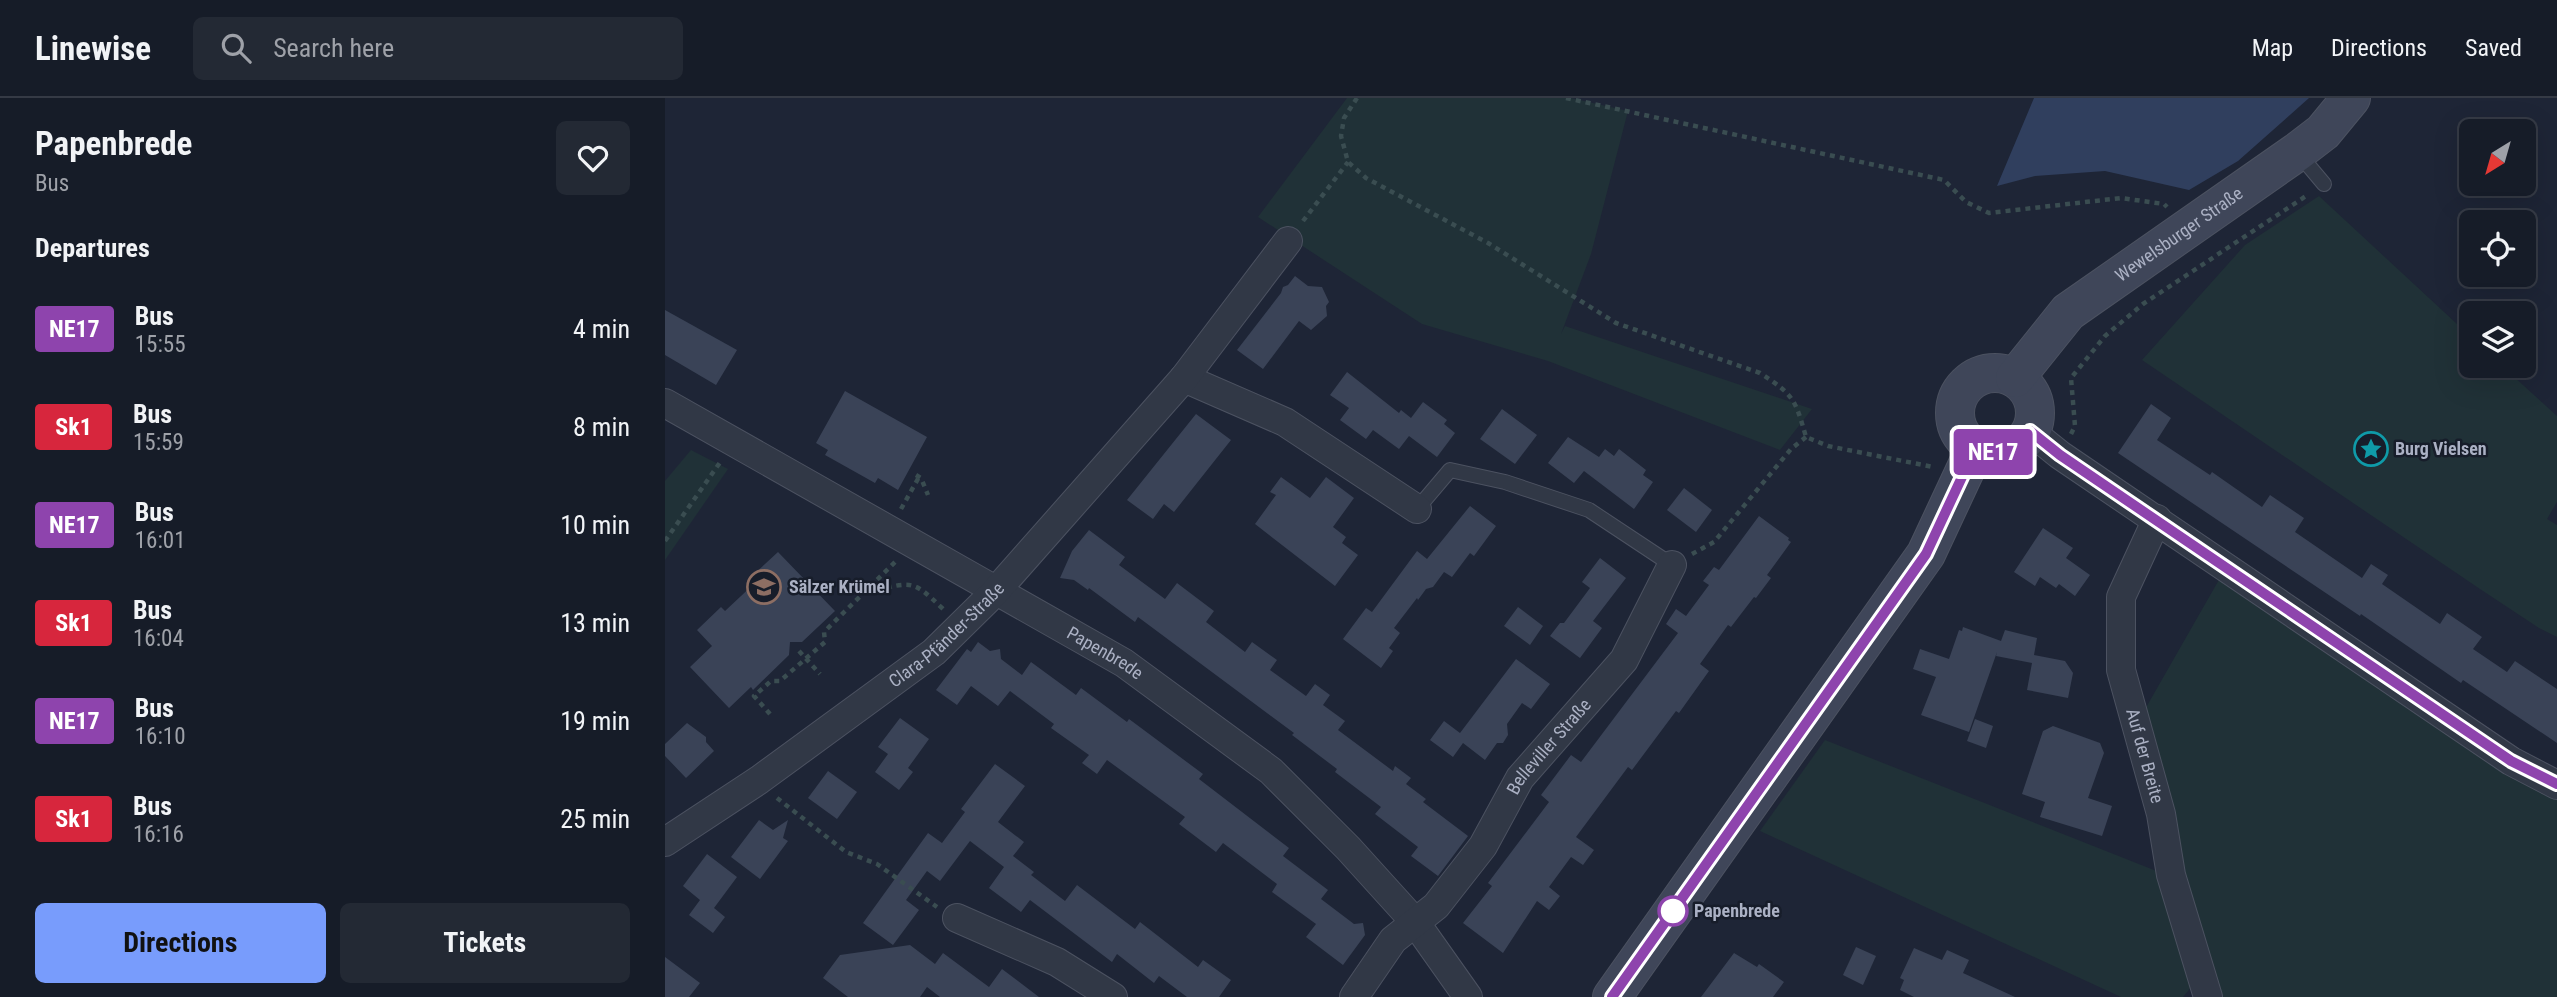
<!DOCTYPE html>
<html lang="en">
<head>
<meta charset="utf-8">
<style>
  :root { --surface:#161c28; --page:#232934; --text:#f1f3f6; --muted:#9ea1a8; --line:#353a45; --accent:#789cfc }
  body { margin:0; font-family:"Roboto Condensed",sans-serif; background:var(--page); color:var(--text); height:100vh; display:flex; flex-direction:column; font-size:26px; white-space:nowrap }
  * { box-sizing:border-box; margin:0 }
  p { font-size:23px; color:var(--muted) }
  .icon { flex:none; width:38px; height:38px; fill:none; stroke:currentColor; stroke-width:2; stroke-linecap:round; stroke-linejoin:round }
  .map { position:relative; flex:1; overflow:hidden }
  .details { display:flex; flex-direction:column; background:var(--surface); width:665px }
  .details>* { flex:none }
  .badge { padding:0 14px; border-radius:5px; font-size:24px; line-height:46px }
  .needle { width:46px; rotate:217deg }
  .tools { position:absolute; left:1794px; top:21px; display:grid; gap:14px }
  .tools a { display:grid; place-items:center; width:77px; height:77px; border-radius:10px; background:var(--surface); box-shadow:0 7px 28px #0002,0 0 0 2px var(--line); font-size:35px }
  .map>.badge { position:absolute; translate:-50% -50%; box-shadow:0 0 0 4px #fff }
  h2 { padding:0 35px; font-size:26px; line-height:63px }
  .round { display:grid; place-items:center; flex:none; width:74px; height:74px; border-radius:10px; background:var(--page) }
  .summary { display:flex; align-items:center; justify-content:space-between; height:119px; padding:0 35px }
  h1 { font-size:33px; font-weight:700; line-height:52px }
  .cta { display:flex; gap:14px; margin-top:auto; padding:14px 35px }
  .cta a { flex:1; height:80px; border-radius:10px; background:var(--accent); color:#111; font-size:28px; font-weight:700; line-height:80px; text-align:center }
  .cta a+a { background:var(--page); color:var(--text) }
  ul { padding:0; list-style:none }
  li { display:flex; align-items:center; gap:21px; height:98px; padding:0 35px }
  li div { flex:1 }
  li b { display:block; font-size:26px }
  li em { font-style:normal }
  li .badge { min-width:77px; font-weight:700; text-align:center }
  header { display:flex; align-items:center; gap:42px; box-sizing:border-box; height:98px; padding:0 35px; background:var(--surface); border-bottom:2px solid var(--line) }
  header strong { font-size:33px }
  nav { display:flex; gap:38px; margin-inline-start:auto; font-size:24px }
  .search { width:490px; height:63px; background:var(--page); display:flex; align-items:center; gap:18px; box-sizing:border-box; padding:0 24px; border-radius:10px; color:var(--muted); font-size:26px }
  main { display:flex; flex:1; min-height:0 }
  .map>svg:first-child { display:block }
  .green { fill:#203137 }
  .water { fill:#303f5e }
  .building { fill:#3a4357 }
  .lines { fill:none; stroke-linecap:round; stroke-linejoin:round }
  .service-casing { stroke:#4c5261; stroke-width:16 }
  .minor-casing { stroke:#4c5261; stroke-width:30 }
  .secondary-casing { stroke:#4c5261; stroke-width:40 }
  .path { stroke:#3a4d51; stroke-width:4.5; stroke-dasharray:5 5; stroke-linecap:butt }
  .service { stroke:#313846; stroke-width:14 }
  .minor { stroke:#313846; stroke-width:28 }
  .secondary { stroke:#3f4659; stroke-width:38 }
  .line-casing { stroke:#fff; stroke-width:16 }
  .line { stroke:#8e44ad; stroke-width:10 }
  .stop-dot { fill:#fff; stroke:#8e44ad; stroke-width:3.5 }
  .labels { text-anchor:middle; stroke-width:5; stroke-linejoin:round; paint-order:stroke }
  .street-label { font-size:18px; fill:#abb1c4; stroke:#171d2a }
  .poi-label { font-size:18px; font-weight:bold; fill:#abb1c4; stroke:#171d2a; text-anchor:start }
  .stop-label { font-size:18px; font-weight:bold; fill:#abb1c4; stroke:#171d2a; text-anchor:start }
</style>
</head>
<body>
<header>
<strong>Linewise</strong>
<div class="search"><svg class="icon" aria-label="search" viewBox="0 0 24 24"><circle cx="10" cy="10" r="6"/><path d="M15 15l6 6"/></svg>Search here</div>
<nav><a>Map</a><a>Directions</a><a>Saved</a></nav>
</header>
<main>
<section class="details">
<div class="summary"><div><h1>Papenbrede</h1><p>Bus</p></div><a class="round"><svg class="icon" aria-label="heart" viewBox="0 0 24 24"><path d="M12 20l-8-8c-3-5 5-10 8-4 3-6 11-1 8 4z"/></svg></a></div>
<h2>Departures</h2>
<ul>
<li><span class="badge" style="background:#8e44ad;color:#fff">NE17</span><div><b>Bus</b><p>15:55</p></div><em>4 min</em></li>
<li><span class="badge" style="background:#d7263d;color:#fff">Sk1</span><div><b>Bus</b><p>15:59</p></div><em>8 min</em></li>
<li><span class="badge" style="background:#8e44ad;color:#fff">NE17</span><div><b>Bus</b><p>16:01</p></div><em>10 min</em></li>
<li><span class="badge" style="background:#d7263d;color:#fff">Sk1</span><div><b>Bus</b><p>16:04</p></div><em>13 min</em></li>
<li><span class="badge" style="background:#8e44ad;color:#fff">NE17</span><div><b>Bus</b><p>16:10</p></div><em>19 min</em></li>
<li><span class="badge" style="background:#d7263d;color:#fff">Sk1</span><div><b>Bus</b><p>16:16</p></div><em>25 min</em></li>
</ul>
<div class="cta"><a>Directions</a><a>Tickets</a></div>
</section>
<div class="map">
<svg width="1892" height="899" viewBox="0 0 1892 899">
  <rect width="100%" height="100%" fill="#1e2536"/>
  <g class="green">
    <polygon points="682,0 906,0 963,13 926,156 896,236 900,228 1147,311 1115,352 883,263 757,226 593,119"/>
    <polygon points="1654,98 1806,239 1806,268 1837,268 1892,318 1892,404 1882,421 1892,427 1892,539 1874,530 1815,491 1477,262 1580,147"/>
    <polygon points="26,352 63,371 0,462 0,383"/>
    <polygon points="1555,480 1841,674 1892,702 1892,899 1556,899 1475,620"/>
    <polygon points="1160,642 1494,774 1528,887 1518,899 1456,899 1095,733"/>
  </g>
  <polygon class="water" points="1369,0 1644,0 1573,63 1524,92 1440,73 1370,78 1332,88"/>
  <g class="building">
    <polygon points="630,178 643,188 657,189 664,204 661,208 662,218 646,232 634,223 598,271 572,252 616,195 618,189 623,187"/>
    <polygon points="0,212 72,252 51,287 0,257"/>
    <polygon points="682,274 734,315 736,312 746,320 758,304 782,322 779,326 790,335 772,359 744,338 734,351 708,332 701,341 675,322 684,310 665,297"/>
    <polygon points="180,293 262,339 233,392 213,380 210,385 160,357 163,352 151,345"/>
    <polygon points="1486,306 1506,320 1492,342 1545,377 1547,374 1597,409 1605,397 1639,420 1630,434 1697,480 1706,466 1723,477 1717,486 1775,526 1782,515 1817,539 1808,551 1842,574 1850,563 1892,591 1892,645 1798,582 1796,585 1696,516 1695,518 1453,355"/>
    <polygon points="837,311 872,337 850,366 815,341"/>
    <polygon points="531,316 566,342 509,414 499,406 488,421 462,402"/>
    <polygon points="903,339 934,359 940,351 949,358 954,351 981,372 978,377 988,384 969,411 919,373 909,385 883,365"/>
    <polygon points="616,379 645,400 661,379 689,400 668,429 681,439 677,445 693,457 670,488 590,426 611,397 605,394"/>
    <polygon points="1019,390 1047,412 1031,434 1002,412"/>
    <polygon points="805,408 831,428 809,458 805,455 787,479 779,474 768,489 761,491 753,502 752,500 729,530 735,535 724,550 728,553 716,570 678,541 701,510 707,514 752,453 762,461"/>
    <polygon points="1094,418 1124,440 1123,442 1126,444 1102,477 1106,480 1091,500 1089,499 1066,529 1063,527 1035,566 1044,573 1014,615 1011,613 967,672 963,669 911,739 929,752 918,767 906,759 884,789 895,798 884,812 872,803 838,855 798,825 827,788 823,785 884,704 876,697 906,657 916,664 1013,535 1001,526 1011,511 1021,518 1044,487 1038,483 1049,469 1054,472"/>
    <polygon points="1378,430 1408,450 1401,460 1425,477 1410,498 1394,486 1391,490 1375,479 1370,488 1349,474"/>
    <polygon points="424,432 460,459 454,467 500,501 512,485 549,513 541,524 580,554 587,544 612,562 605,572 641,598 650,586 665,597 658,607 680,623 673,632 728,673 730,668 746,680 741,686 761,701 758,704 803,738 773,778 746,758 753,749 710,716 716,709 670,674 672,671 627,637 629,635 473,519 470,524 424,490 423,492 409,482 395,480 407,453"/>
    <polygon points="113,454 170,513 137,544 125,544 124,557 88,592 86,589 64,610 25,569 47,548 32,532 56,509 60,513 92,483 87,478"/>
    <polygon points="935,460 961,480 928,523 937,530 915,560 885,538 895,525 899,525 925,490 917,484"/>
    <polygon points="853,509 878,528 865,547 839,528"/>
    <polygon points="1298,529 1336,543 1340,532 1372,540 1369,557 1400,563 1408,575 1403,600 1362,592 1367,565 1331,558 1332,554 1304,634 1256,617 1271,579 1248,571 1255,551 1284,561 1294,532 1297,533"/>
    <polygon points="313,544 325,553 335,551 336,561 357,577 366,564 411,597 416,590 462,624 464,621 538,676 534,681 624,750 618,758 663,792 656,801 689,826 698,825 700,837 678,867 641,839 651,826 607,794 612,786 558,745 551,754 514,726 520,719 442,662 432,676 417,665 424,657 386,630 389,626 345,593 333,608 306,588 292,607 271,592 302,551 306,554"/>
    <polygon points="851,561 885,586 866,611 857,605 842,626 843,637 838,645 832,645 820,662 798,645 788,659 765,642 779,623 795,635"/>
    <polygon points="235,620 264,641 243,670 248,674 234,692 210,674 223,656 213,649"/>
    <polygon points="1310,621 1328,628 1321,650 1302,643"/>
    <polygon points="22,625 41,639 41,644 49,653 21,680 0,658 0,646"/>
    <polygon points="1388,628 1435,645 1439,655 1423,700 1447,708 1437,738 1375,719 1380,704 1357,696 1378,633"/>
    <polygon points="330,666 360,688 333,724 359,744 348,758 369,774 366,777 400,803 412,787 470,831 475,824 533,869 538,862 566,882 554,899 522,899 494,878 489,885 452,856 447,864 365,802 356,814 324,790 339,769 305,743 275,783 262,773 241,802 254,812 228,847 198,825 263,735 277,745 300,714 296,711"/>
    <polygon points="163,673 192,694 172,721 143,700"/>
    <polygon points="94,722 108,732 123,722 118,740 123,743 95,781 66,759"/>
    <polygon points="42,756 72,779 49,810 60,819 48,835 24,817 35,802 18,788"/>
    <polygon points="245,847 270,866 278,855 324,889 337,871 374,899 275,899 262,889 255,899 183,899 158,880 175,857"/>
    <polygon points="1191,849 1211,858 1198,887 1178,877"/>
    <polygon points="1249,850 1277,862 1282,852 1304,862 1298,875 1350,899 1249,899 1235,892 1239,882 1235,880"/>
    <polygon points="1069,855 1092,869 1094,866 1119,884 1108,899 1036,899"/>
    <polygon points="0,859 35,885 24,899 0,899"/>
  </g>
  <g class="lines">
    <g class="service-casing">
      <g id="service">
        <polyline points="1633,55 1659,86"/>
        <polyline points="752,411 785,372 840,384 924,412 1007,467"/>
      </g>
    </g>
    <g class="minor-casing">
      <g id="minor">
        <polyline points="519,280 620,324 752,411"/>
        <path id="s1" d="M0,305L459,565L606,673L683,750L750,824L803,899"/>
        <polyline points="1365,333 1395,357 1846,663 1892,687"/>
        <path id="s2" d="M1492,421L1456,499V572L1496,716L1506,777L1543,899"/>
        <path id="s3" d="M0,744L94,682L269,554L330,494L519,280L623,143"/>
        <polyline points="292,820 392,864 448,899"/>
        <path id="s4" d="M689,899L728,842L771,808L818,748L855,680L959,562L1007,467"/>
      </g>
    </g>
    <g class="secondary-casing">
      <g id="secondary">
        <circle cx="1330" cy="315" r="40"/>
        <path id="s5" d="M1350,280L1403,214L1632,54L1658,34L1686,0"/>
        <polyline points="947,899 1261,456 1311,349"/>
      </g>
    </g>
    <g class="path">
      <path d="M692,0L679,20L676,38L683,64L701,80L823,145L951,225L1095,275C1129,297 1130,301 1141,339L1163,348L1268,369"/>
      <polyline points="901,0 1279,82 1301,104 1324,115 1456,100 1499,106 1502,109"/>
      <polyline points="638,123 683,64"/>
      <polyline points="1406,336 1410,328 1406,280 1440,238 1478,206 1644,96"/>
      <polyline points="251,377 256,380 263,397"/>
      <path d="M1333,377C1344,371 1358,368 1371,373"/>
      <polyline points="236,411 254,379"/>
      <polyline points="0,443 56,363"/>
      <polyline points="1027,456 1049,444 1126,351 1141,339"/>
      <path d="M203,491L208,494C247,482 249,483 278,511"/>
      <polyline points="134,553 155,576"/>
      <polyline points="105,616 89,598 106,583 115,583 160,544 159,534 231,463"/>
      <polyline points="112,700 181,754 212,766 272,809"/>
    </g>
    <use href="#service" class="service"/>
    <use href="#minor" class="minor"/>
    <use href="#secondary" class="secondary"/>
  </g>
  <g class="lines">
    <g class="line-casing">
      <path id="line" d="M947,899L1261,456L1311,349C1336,359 1348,353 1365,333L1395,357L1846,663L1892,686"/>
    </g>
    <use href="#line" class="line"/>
  </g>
  <defs>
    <g id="sight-ring" transform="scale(1.75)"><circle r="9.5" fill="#171d2a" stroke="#0f9aa8" stroke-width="1.5"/><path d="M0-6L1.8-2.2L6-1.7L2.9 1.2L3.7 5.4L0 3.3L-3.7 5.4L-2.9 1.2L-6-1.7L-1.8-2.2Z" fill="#0f9aa8"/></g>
    <g id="school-ring" transform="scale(1.75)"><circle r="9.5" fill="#171d2a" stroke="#8d6e63" stroke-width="1.5"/><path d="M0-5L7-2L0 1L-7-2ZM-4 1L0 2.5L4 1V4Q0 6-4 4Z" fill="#8d6e63"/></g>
  </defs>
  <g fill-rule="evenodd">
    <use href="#sight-ring" x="1706" y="351"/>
    <use href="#school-ring" x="99" y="489"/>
  </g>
  <circle class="stop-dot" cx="1008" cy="813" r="14"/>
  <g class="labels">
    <g class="street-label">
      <text dy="6" stroke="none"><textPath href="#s5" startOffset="220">Wewelsburger Straße</textPath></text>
      <text dy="6" stroke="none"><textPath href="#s3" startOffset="350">Clara-Pfänder-Straße</textPath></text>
      <text dy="6" stroke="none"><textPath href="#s1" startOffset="506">Papenbrede</textPath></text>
      <text dy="6" stroke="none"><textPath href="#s4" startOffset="320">Belleviller Straße</textPath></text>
      <text dy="6" stroke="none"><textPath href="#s2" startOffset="248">Auf der Breite</textPath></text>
    </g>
    <g class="poi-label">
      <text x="1730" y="357">Burg Vielsen</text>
      <text x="124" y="495">Sälzer Krümel</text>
    </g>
    <g class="stop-label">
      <text x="1029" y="819">Papenbrede</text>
    </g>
  </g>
</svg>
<div class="tools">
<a><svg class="needle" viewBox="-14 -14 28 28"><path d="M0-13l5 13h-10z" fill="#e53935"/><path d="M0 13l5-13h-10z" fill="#9ea1a8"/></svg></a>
<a><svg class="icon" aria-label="locate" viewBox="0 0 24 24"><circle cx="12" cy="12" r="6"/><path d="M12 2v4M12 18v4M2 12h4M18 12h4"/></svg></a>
<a><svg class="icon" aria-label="layers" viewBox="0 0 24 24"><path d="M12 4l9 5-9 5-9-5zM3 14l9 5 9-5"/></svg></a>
</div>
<b class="badge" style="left:1328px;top:354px;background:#8e44ad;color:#fff">NE17</b>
</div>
</main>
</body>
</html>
